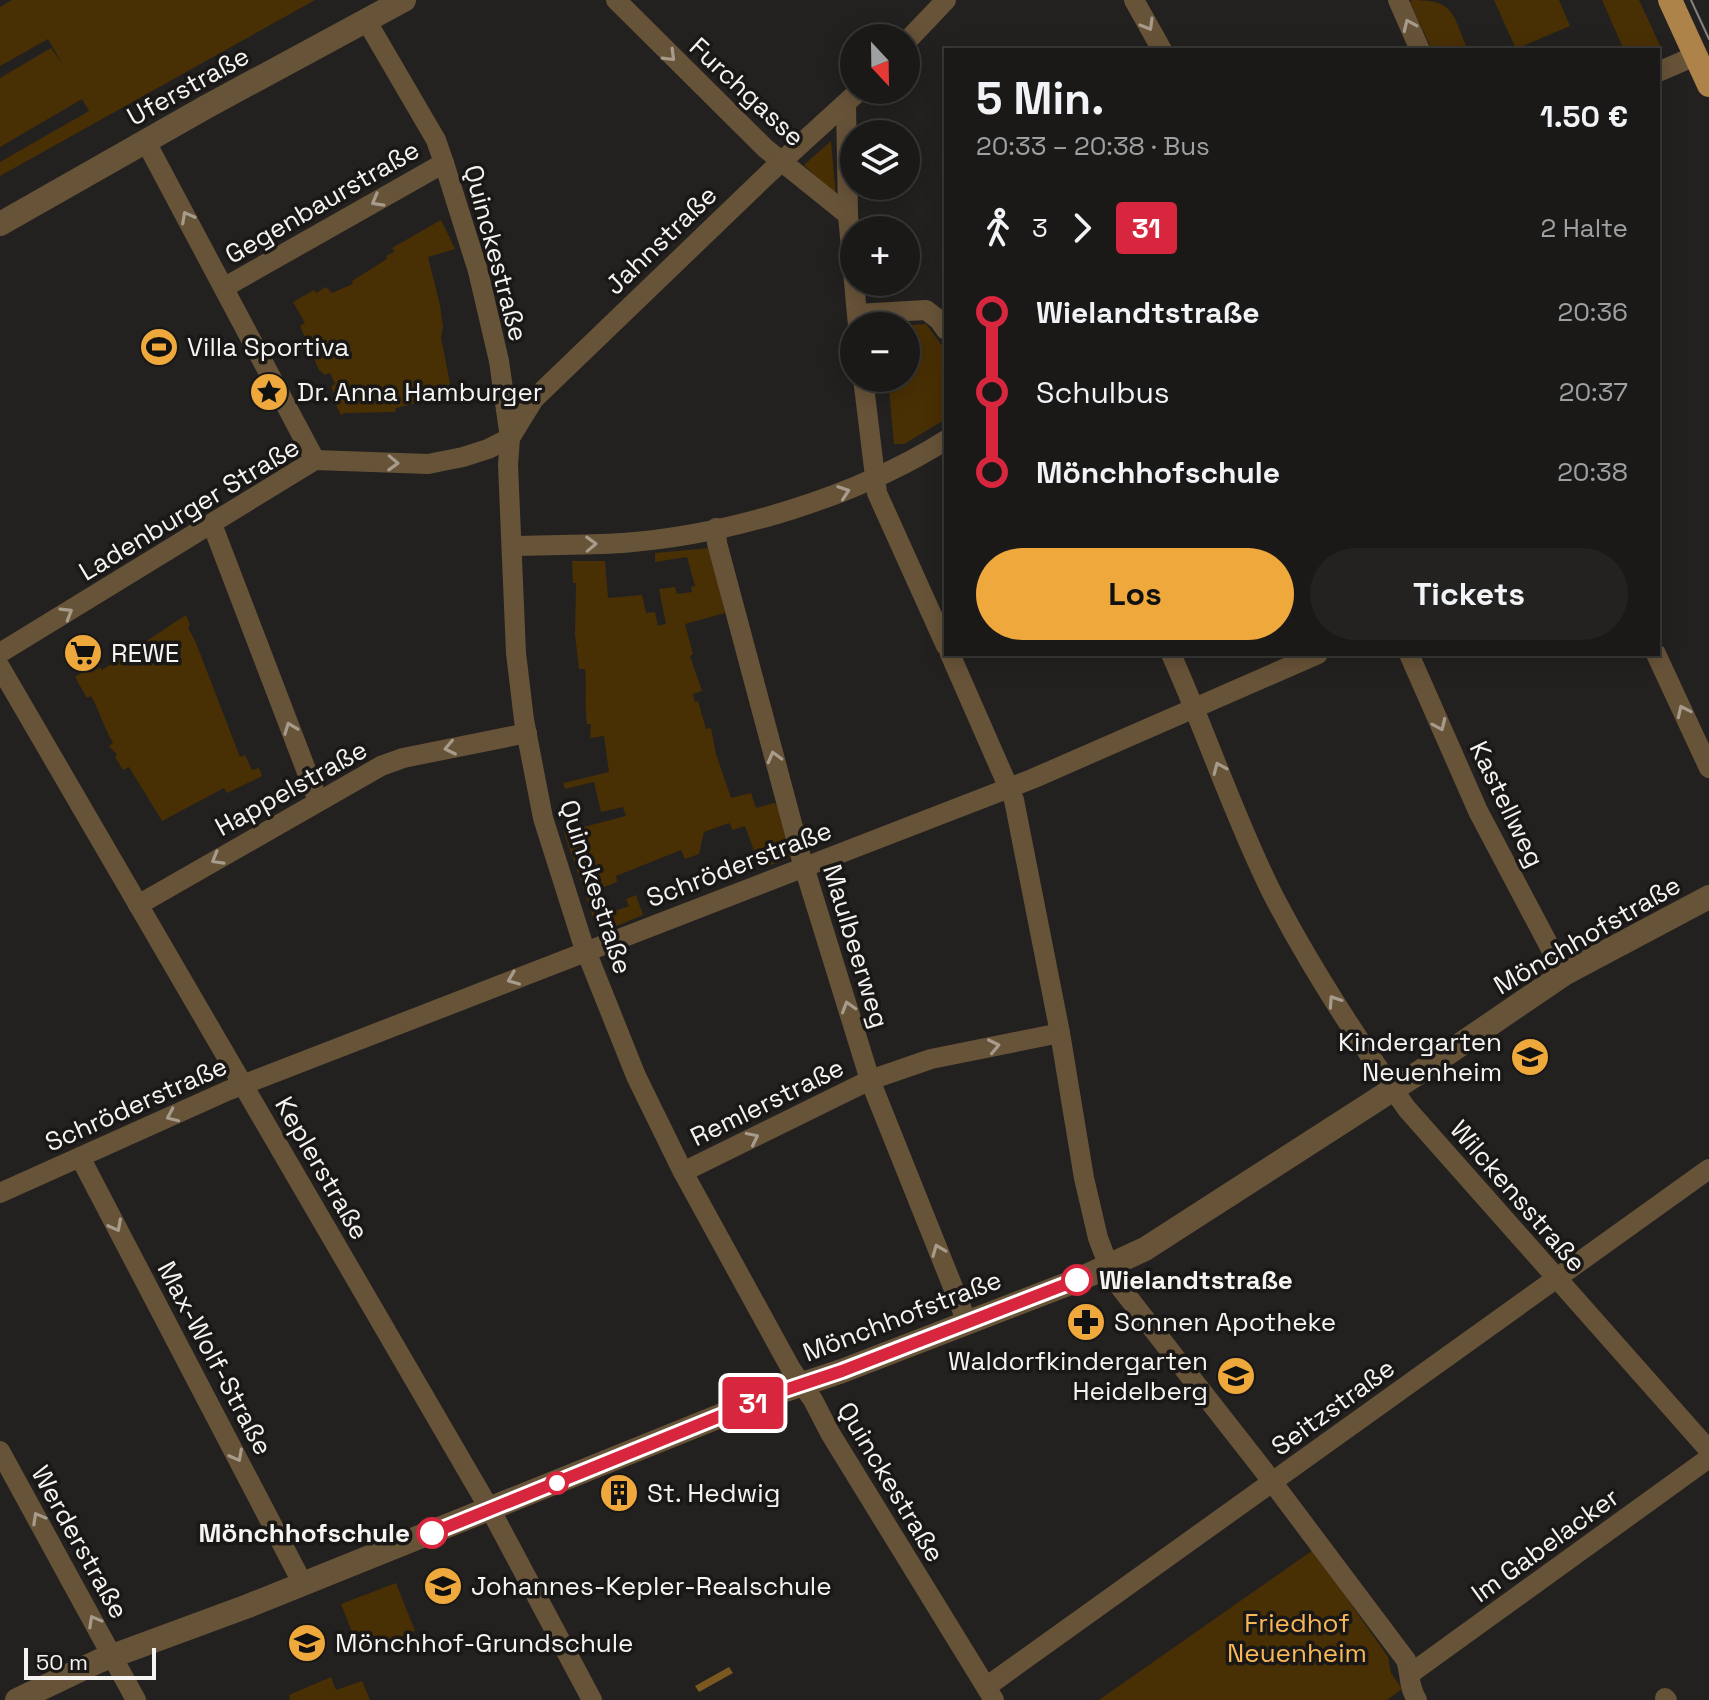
<!DOCTYPE html>
<html lang="de">
<head>
<meta charset="utf-8">
<style>
  :root { --surface:#1a1917; --page:#232220; --text:#f1f3f6; --muted:#9fa0a1; --line:#383836; --accent:#eea83c }
  body { margin:0; font-family:"Space Grotesk",sans-serif; background:var(--page); color:var(--text); height:100vh; display:flex; flex-direction:column; font-size:30px; white-space:nowrap }
  * { box-sizing:border-box; margin:0 }
  p { font-size:26px; color:var(--muted) }
  .icon { flex:none; width:44px; height:44px; fill:none; stroke:currentColor; stroke-width:2; stroke-linecap:round; stroke-linejoin:round }
  .map { position:relative; flex:1; overflow:hidden }
  .side { position:absolute; left:944px; top:48px; width:716px; height:608px; display:flex; flex-direction:column; background:var(--surface); border-radius:0px; box-shadow:0 4px 20px #0003,0 0 0 2px var(--line) }
  .side>* { flex:none }
  .badge { padding:0 16px; border-radius:6px; font-size:28px; line-height:52px }
  .needle { width:52px; rotate:158deg }
  .buttons { position:absolute; left:840px; top:24px; display:grid; gap:16px }
  .buttons a { display:grid; place-items:center; width:80px; height:80px; border-radius:50%; background:var(--surface); box-shadow:0 4px 20px #0003,0 0 0 2px var(--line); font-size:40px }
  .scale { position:absolute; left:24px; bottom:20px; width:132px; box-sizing:border-box; padding-left:8px; border:4px solid #f5f4f2; border-top:0; font-size:22px; line-height:28px; white-space:nowrap; color:#f5f4f2; -webkit-text-stroke:6px #191816; paint-order:stroke }
  .map>.badge { position:absolute; translate:-50% -50%; box-shadow:0 0 0 4px #fff }
  .legs { display:flex; align-items:center; gap:12px; height:88px; padding:0 32px; font-size:26px }
  .legs p { margin-inline-start:auto }
  .overview { display:flex; align-items:center; justify-content:space-between; height:136px; padding:0 32px }
  h1 { font-size:44px; font-weight:800; line-height:60px }
  .cta { display:flex; gap:16px; margin-top:auto; padding:16px 32px }
  .cta a { flex:1; height:92px; border-radius:48px; background:var(--accent); color:#111; font-size:32px; font-weight:800; line-height:92px; text-align:center }
  .cta a+a { background:var(--page); color:var(--text) }
  ul { padding:0 32px; list-style:none }
  li { display:flex; align-items:center; gap:28px; height:80px; font-size:30px }
  li i { display:grid; place-items:center; width:12px; height:100%; margin:0 10px; background:currentColor }
  li i::after { content:''; width:20px; height:20px; margin:-10px; border:6px solid; border-radius:50%; background:var(--surface) }
  li p { margin-inline-start:auto }
  li:first-child i { background:linear-gradient(#0000 50%,currentColor 0) }
  li:last-child i { background:linear-gradient(currentColor 50%,#0000 0) }
  .map>svg:first-child { display:block }
  .green { fill:#492f04 }
  .water { fill:#7c5821 }
  .lines { fill:none; stroke-linecap:round; stroke-linejoin:round }
  .minor { stroke:#675338; stroke-width:20 }
  .tertiary { stroke:#675338; stroke-width:24 }
  .primary { stroke:#ad834a; stroke-width:24 }
  .tram { stroke:#848381; stroke-width:2 }
  .oneway { stroke:#a79b8c }
  .line-1-casing { stroke:#fff; stroke-width:18 }
  .line-1 { stroke:#d7263d; stroke-width:12 }
  .stop-1-dot { fill:#fff; stroke:#d7263d; stroke-width:4 }
  .labels { text-anchor:middle; stroke-width:7; stroke-linejoin:round; paint-order:stroke }
  .street-label { font-size:26px; fill:#f5f4f2; stroke:#191816 }
  .poi-label { font-size:26px; fill:#f5f4f2; stroke:#191816; text-anchor:start }
  .stop-label { font-size:26px; font-weight:bold; fill:#f5f4f2; stroke:#191816; text-anchor:start }
  .park-label { font-size:26px; fill:#f9b756; stroke:#191816 }
</style>
</head>
<body>
<div class="map">
<svg width="1709" height="1700" viewBox="0 0 1709 1700">
  <rect width="100%" height="100%" fill="#23211f"/>
  <g class="green">
    <polygon points="12,0 315,0 0,176 0,162 89,111 82,99 0,147 0,78 51,48 63,65 48,39 0,66 0,7"/>
    <path d="M1412,0C1456,0 1452,14 1468,50H1432L1410,2Z"/>
    <polygon points="1494,0 1559,0 1570,26 1516,49"/>
    <polygon points="1602,0 1639,0 1662,50 1660,56 1658,57 1658,50 1624,50"/>
    <polygon points="831,141 836,195 804,165"/>
    <polygon points="441,220 455,249 428,257 440,305 443,327 441,338 450,383 442,400 441,397 396,408 395,412 345,413 341,415 336,405 339,403 331,387 335,384 330,373 325,375 319,370 300,326 305,323 293,302 314,290 316,293 326,287 332,293 353,284 352,281 387,259 386,256 394,252 392,248"/>
    <polygon points="926,324 946,351 946,419 904,444 894,444 888,378 906,378 906,326 901,326"/>
    <path d="M710,548L725,613L685,624L693,654L690,656L702,691L693,694L695,702L698,701L706,729L711,728L716,754L731,798L751,793L756,808L774,803L777,805L790,855L788,859L765,867L761,855L756,856L745,826L733,830L729,823L704,832L699,854L685,859L681,850L616,876L617,882L594,891L604,915L629,906L626,899L636,895L643,915L616,926L597,929L564,832L626,816L623,807L601,812L594,782L565,789L563,783L609,772L604,736L590,738L591,724H587C584,704 587,688 585,669H579L575,634L576,583H573L572,561H605L608,598L642,595L646,613L655,612L658,626L666,624L659,589L675,587L677,594L692,592L691,587L695,586L687,557L655,562V553Z"/>
    <path d="M186,615L190,625L188,627L196,643L240,757L245,755L252,770L259,768L262,776L227,793L224,788L162,821L129,767L123,770L115,757L117,755L109,746L113,743C104,728 100,712 91,696L87,698L75,677L88,669L91,673L100,667L102,670Z"/>
    <polygon points="1313,1550 1388,1657 1391,1673 1402,1689 1387,1700 1099,1700"/>
    <polygon points="396,1583 415,1631 360,1652 341,1604"/>
    <polygon points="331,1677 336,1690 362,1681 370,1700 290,1700 289,1695"/>
  </g>
  <polygon class="water" points="729,1667 733,1673 699,1692 695,1686"/>
  <g class="lines">
    <g class="minor">
      <polyline points="616,0 765,148 848,215"/>
      <polyline points="1134,0 1162,50"/>
      <polyline points="1398,0 1420,50"/>
      <polyline points="366,20 436,140 444,163 478,271 499,361 510,438 508,465 516,653 524,720 543,818 582,941 636,1076 683,1172 791,1369 813,1400 830,1433 994,1700"/>
      <polyline points="906,42 946,0"/>
      <polyline points="1658,72 1695,56"/>
      <polyline points="846,104 848,215 858,326"/>
      <polyline points="146,142 315,460"/>
      <polyline points="225,287 444,163"/>
      <polyline points="857,314 926,310 939,320 946,330"/>
      <polyline points="863,378 877,493 946,646"/>
      <polyline points="212,524 318,801"/>
      <polyline points="716,528 717,543 801,857 870,1080 967,1322"/>
      <path d="M513,546C549,545 586,545 623,543C729,535 856,497 946,440"/>
      <polyline points="0,653 315,460 428,464 463,457 488,449 510,438 534,399 769,173 860,90"/>
      <path d="M950,654L1014,800L1060,1033L1084,1178L1098,1238L1109,1267L1120,1287L1261,1467L1406,1660C1411,1675 1408,1686 1417,1700"/>
      <path d="M1171,654C1206,732 1233,814 1271,891C1310,967 1357,1039 1407,1109L1709,1450"/>
      <polyline points="1409,654 1478,811 1564,974"/>
      <polyline points="1656,654 1709,768"/>
      <polyline points="0,667 496,1520 592,1700"/>
      <polyline points="138,905 381,766 403,758 527,733"/>
      <polyline points="80,1157 303,1584"/>
      <polyline points="683,1172 870,1080 931,1059 1060,1033"/>
      <polyline points="0,1193 227,1091 1032,779 1318,654"/>
      <polyline points="0,1451 136,1700"/>
      <polyline points="1410,1674 1709,1458"/>
      <polyline points="986,1687 1709,1169"/>
      <polyline points="1665,1698 1667,1700"/>
    </g>
    <g class="tertiary">
      <polyline points="0,224 206,107 404,0"/>
      <polyline points="17,1700 99,1661 248,1606 782,1391 842,1371 1078,1280 1145,1249 1423,1070 1564,974 1709,897"/>
    </g>
    <polyline class="primary" points="1670,0 1709,85"/>
    <polyline class="tram" points="1691,0 1709,39"/>
  </g>
  <defs><path id="oneway-chevron" d="M-2-3.5L2.5 0L-2 3.5" fill="none" stroke-width="1.6" stroke-linecap="round" stroke-linejoin="round" transform="scale(2)"/></defs>
  <g class="oneway">
    <use href="#oneway-chevron" transform="translate(1148 25) rotate(60)"/>
    <use href="#oneway-chevron" transform="translate(1409 25) rotate(-114)"/>
    <use href="#oneway-chevron" transform="translate(670 56) rotate(45)"/>
    <use href="#oneway-chevron" transform="translate(377 201) rotate(151)"/>
    <use href="#oneway-chevron" transform="translate(187 217) rotate(-118)"/>
    <use href="#oneway-chevron" transform="translate(393 463) rotate(2)"/>
    <use href="#oneway-chevron" transform="translate(844 492) rotate(-19)"/>
    <use href="#oneway-chevron" transform="translate(591 544) rotate(-2)"/>
    <use href="#oneway-chevron" transform="translate(67 613) rotate(-31)"/>
    <use href="#oneway-chevron" transform="translate(1683 711) rotate(-115)"/>
    <use href="#oneway-chevron" transform="translate(1440 725) rotate(66)"/>
    <use href="#oneway-chevron" transform="translate(290 728) rotate(-111)"/>
    <use href="#oneway-chevron" transform="translate(450 748) rotate(168)"/>
    <use href="#oneway-chevron" transform="translate(774 757) rotate(-105)"/>
    <use href="#oneway-chevron" transform="translate(1219 768) rotate(-113)"/>
    <use href="#oneway-chevron" transform="translate(217 859) rotate(150)"/>
    <use href="#oneway-chevron" transform="translate(513 979) rotate(158)"/>
    <use href="#oneway-chevron" transform="translate(1334 1001) rotate(-124)"/>
    <use href="#oneway-chevron" transform="translate(848 1007) rotate(-107)"/>
    <use href="#oneway-chevron" transform="translate(994 1046) rotate(-12)"/>
    <use href="#oneway-chevron" transform="translate(172 1116) rotate(156)"/>
    <use href="#oneway-chevron" transform="translate(753 1138) rotate(-26)"/>
    <use href="#oneway-chevron" transform="translate(116 1226) rotate(62)"/>
    <use href="#oneway-chevron" transform="translate(938 1250) rotate(-112)"/>
    <use href="#oneway-chevron" transform="translate(237 1456) rotate(62)"/>
    <use href="#oneway-chevron" transform="translate(38 1518) rotate(-119)"/>
    <use href="#oneway-chevron" transform="translate(94 1621) rotate(-119)"/>
  </g>
  <g class="lines">
    <g class="line-1-casing">
      <polyline id="line-1" points="432,1533 782,1391 842,1371 1077,1280"/>
    </g>
    <use href="#line-1" class="line-1"/>
  </g>
  <defs>
    <g id="stadium-disc" transform="scale(2)"><circle r="9.5" fill="#eea83c" stroke="#191816"/><path d="M0-5a6.5 5 0 1 0 0 10a6.5 5 0 1 0 0-10ZM-3.5-1.8h7v3.6h-7Z" fill="#111"/></g>
    <g id="sight-disc" transform="scale(2)"><circle r="9.5" fill="#eea83c" stroke="#191816"/><path d="M0-6L1.8-2.2L6-1.7L2.9 1.2L3.7 5.4L0 3.3L-3.7 5.4L-2.9 1.2L-6-1.7L-1.8-2.2Z" fill="#111"/></g>
    <g id="supermarket-disc" transform="scale(2)"><circle r="9.5" fill="#eea83c" stroke="#191816"/><path d="M-6-5.5h2.5l.6 2H6L4.5 2H-2.5L-4.4-4H-6ZM-1.5 3.2a1.3 1.3 0 1 0 .1 0ZM3 3.2a1.3 1.3 0 1 0 .1 0Z" fill="#111"/></g>
    <g id="school-disc" transform="scale(2)"><circle r="9.5" fill="#eea83c" stroke="#191816"/><path d="M0-5L7-2L0 1L-7-2ZM-4 1L0 2.5L4 1V4Q0 6-4 4Z" fill="#111"/></g>
    <g id="pharmacy-disc" transform="scale(2)"><circle r="9.5" fill="#eea83c" stroke="#191816"/><path d="M-2-6h4v4h4v4h-4v4h-4v-4h-4v-4h4Z" fill="#111"/></g>
    <g id="building-disc" transform="scale(2)"><circle r="9.5" fill="#eea83c" stroke="#191816"/><path d="M-4-6H4V6H1V3H-1V6H-4ZM-2.5-4.3h1.7v1.8h-1.7ZM.8-4.3h1.7v1.8H.8ZM-2.5-1h1.7V.8h-1.7ZM.8-1h1.7V.8H.8Z" fill="#111"/></g>
  </defs>
  <g fill-rule="evenodd">
    <use href="#stadium-disc" x="159" y="347"/>
    <use href="#sight-disc" x="269" y="392"/>
    <use href="#supermarket-disc" x="83" y="653"/>
    <use href="#school-disc" x="1530" y="1057"/>
    <use href="#pharmacy-disc" x="1086" y="1322"/>
    <use href="#school-disc" x="1236" y="1376"/>
    <use href="#building-disc" x="619" y="1493"/>
    <use href="#school-disc" x="443" y="1586"/>
    <use href="#school-disc" x="307" y="1643"/>
  </g>
  <g class="stop-1-dot">
    <circle cx="1077" cy="1280" r="14"/>
    <circle cx="557" cy="1483" r="10"/>
    <circle cx="432" cy="1533" r="14"/>
  </g>
  <g class="labels">
    <g class="street-label">
      <text transform="translate(188 86) rotate(-29)" y="9">Uferstraße</text>
      <text transform="translate(747 92) rotate(43)" y="9">Furchgasse</text>
      <text transform="translate(322 202) rotate(-30)" y="9">Gegenbaurstraße</text>
      <text transform="translate(661 240) rotate(-44)" y="9">Jahnstraße</text>
      <text transform="translate(496 253) rotate(75)" y="9">Quinckestraße</text>
      <text transform="translate(189 509) rotate(-31)" y="9">Ladenburger Straße</text>
      <text transform="translate(291 788) rotate(-29)" y="9">Happelstraße</text>
      <text transform="translate(1507 804) rotate(64)" y="9">Kastellweg</text>
      <text transform="translate(739 864) rotate(-21)" y="9">Schröderstraße</text>
      <text transform="translate(596 887) rotate(72)" y="9">Quinckestraße</text>
      <text transform="translate(1587 935) rotate(-30)" y="9">Mönchhofstraße</text>
      <text transform="translate(856 946) rotate(73)" y="9">Maulbeerweg</text>
      <text transform="translate(767 1102) rotate(-26)" y="9">Remlerstraße</text>
      <text transform="translate(136 1104) rotate(-24)" y="9">Schröderstraße</text>
      <text transform="translate(322 1168) rotate(60)" y="9">Keplerstraße</text>
      <text transform="translate(1518 1196) rotate(49)" y="9">Wilckensstraße</text>
      <text transform="translate(902 1316) rotate(-21)" y="9">Mönchhofstraße</text>
      <text transform="translate(215 1358) rotate(62)" y="9">Max-Wolf-Straße</text>
      <text transform="translate(1333 1407) rotate(-36)" y="9">Seitzstraße</text>
      <text transform="translate(891 1482) rotate(59)" y="9">Quinckestraße</text>
      <text transform="translate(80 1542) rotate(61)" y="9">Werderstraße</text>
      <text transform="translate(1545 1545) rotate(-36)" y="9">Im Gabelacker</text>
    </g>
    <g class="poi-label">
      <text x="187" y="356">Villa Sportiva</text>
      <text x="297" y="401">Dr. Anna Hamburger</text>
      <text x="111" y="662">REWE</text>
      <text x="1502" y="1051" text-anchor="end">Kindergarten<tspan x="1502" dy="30">Neuenheim</tspan></text>
      <text x="1114" y="1331">Sonnen Apotheke</text>
      <text x="1208" y="1370" text-anchor="end">Waldorfkindergarten<tspan x="1208" dy="30">Heidelberg</tspan></text>
      <text x="647" y="1502">St. Hedwig</text>
      <text x="471" y="1595">Johannes-Kepler-Realschule</text>
      <text x="335" y="1652">Mönchhof-Grundschule</text>
    </g>
    <g class="stop-label">
      <text x="1099" y="1289">Wielandtstraße</text>
      <text x="410" y="1542" text-anchor="end">Mönchhofschule</text>
    </g>
    <g class="park-label">
      <text x="1297" y="1632">Friedhof<tspan x="1297" dy="30">Neuenheim</tspan></text>
    </g>
  </g>
</svg>
<div class="buttons">
<a><svg class="needle" viewBox="-14 -14 28 28"><path d="M0-13l5 13h-10z" fill="#e53935"/><path d="M0 13l5-13h-10z" fill="#9fa0a1"/></svg></a>
<a><svg class="icon" aria-label="layers" viewBox="0 0 24 24"><path d="M12 4l9 5-9 5-9-5zM3 14l9 5 9-5"/></svg></a>
<a>+</a>
<a>−</a>
</div>
<div class="scale">50 m</div>
<b class="badge" style="left:753px;top:1403px;background:#d7263d;color:#fff">31</b>
<section class="side">
<div class="overview"><div><h1>5 Min.</h1><p>20:33 – 20:38 · Bus</p></div><b>1.50 €</b></div>
<div class="legs"><svg class="icon" aria-label="walk" viewBox="0 0 24 24"><circle cx="13" cy="4" r="2"/><path d="M13 8l-2 6 4 7M11 14l-3 7M7 12l3-4h3l4 4"/></svg>3<svg class="icon" aria-label="forward" viewBox="0 0 24 24"><path d="M9 5l7 7-7 7"/></svg><b class="badge" style="background:#d7263d;color:#fff">31</b><p>2 Halte</p></div>
<ul>
<li><i style="color:#d7263d"></i><b>Wielandtstraße</b><p>20:36</p></li>
<li><i style="color:#d7263d"></i><span>Schulbus</span><p>20:37</p></li>
<li><i style="color:#d7263d"></i><b>Mönchhofschule</b><p>20:38</p></li>
</ul>
<div class="cta"><a>Los</a><a>Tickets</a></div>
</section>
</div>
</body>
</html>
